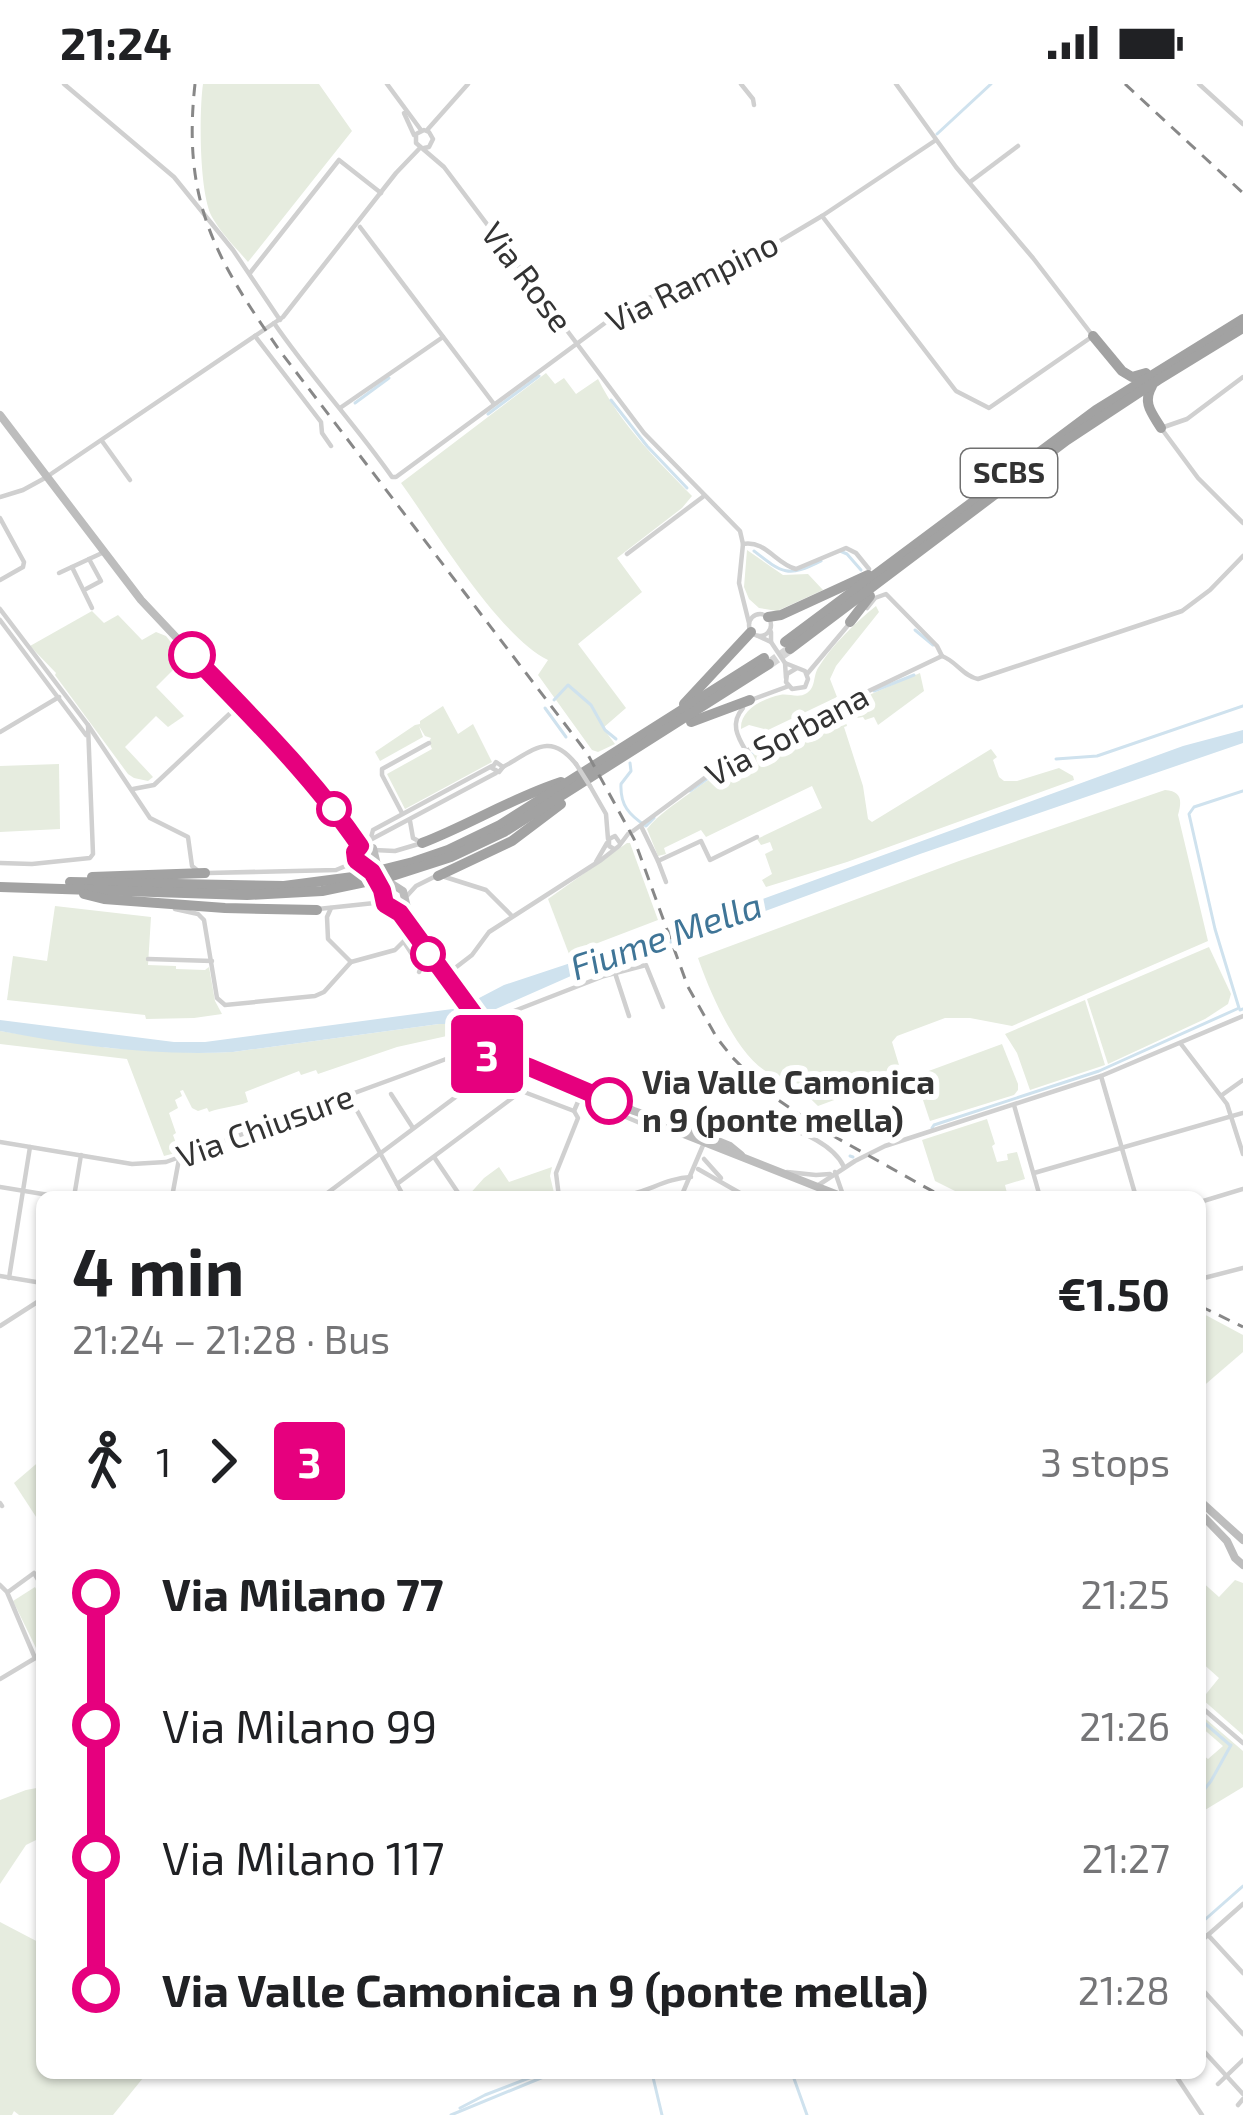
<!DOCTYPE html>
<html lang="en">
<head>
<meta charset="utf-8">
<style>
  :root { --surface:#fff; --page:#f6f6f6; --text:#202124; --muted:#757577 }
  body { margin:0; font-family:"Exo 2",sans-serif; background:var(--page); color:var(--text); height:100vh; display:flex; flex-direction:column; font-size:45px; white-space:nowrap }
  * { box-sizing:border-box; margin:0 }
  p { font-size:39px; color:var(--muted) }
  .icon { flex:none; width:66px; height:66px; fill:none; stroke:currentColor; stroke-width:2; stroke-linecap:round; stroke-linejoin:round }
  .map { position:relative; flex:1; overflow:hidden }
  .drawer { position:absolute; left:36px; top:1107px; width:1170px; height:888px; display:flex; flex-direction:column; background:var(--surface); border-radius:18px; box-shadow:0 3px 9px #0004 }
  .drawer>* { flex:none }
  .badge { padding:0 24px; border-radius:9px; font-size:42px; line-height:78px }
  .map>.badge { position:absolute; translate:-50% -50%; box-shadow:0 0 0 6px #fff }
  .legs { display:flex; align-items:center; gap:18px; height:132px; padding:0 36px; font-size:39px }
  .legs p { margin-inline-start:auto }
  .head { display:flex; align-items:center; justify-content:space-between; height:204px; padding:0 36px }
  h1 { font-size:66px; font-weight:700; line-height:90px }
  ul { padding:0 36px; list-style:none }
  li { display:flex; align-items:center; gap:42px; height:132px; font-size:45px }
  li i { display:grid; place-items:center; width:18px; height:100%; margin:0 15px; background:currentColor }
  li i::after { content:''; width:30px; height:30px; margin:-15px; border:9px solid; border-radius:50%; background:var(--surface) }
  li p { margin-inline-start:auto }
  li:first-child i { background:linear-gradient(#0000 50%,currentColor 0) }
  li:last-child i { background:linear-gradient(currentColor 50%,#0000 0) }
  .status { display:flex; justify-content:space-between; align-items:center; height:84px; padding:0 60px; background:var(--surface); direction:ltr }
  .status svg { height:33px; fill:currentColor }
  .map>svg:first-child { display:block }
  .green { fill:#e6ecdf }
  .water { fill:#cfe2ee }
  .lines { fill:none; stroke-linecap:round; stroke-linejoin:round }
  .stream { stroke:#cfe2ee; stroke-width:3 }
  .river { stroke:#cfe2ee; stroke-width:10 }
  .trunk-tunnel { stroke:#d6d6d6; stroke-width:10; stroke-dasharray:10 5; stroke-linecap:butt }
  .minor { stroke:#d0d0d0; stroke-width:4.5 }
  .secondary { stroke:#bdbdbd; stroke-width:8 }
  .trunk { stroke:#a2a2a2; stroke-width:10 }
  .rail { stroke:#888; stroke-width:3; stroke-dasharray:12 9; stroke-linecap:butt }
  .minor-bridge { stroke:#d0d0d0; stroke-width:4.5 }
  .secondary-bridge { stroke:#bdbdbd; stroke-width:8 }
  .line-1-casing { stroke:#fff; stroke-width:27 }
  .line-1 { stroke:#e6007e; stroke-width:18 }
  .stop-1-dot { fill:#fff; stroke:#e6007e; stroke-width:6 }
  .labels { text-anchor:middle; stroke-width:12; stroke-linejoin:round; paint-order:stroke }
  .shield { fill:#fff; stroke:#707070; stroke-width:3 }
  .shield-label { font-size:30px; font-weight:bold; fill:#333 }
  .street-label { font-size:33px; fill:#333; stroke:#fff }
  .stop-label { font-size:33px; font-weight:bold; fill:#333; stroke:#fff; text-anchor:start }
  .water-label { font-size:36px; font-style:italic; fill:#3f7597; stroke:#fff }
</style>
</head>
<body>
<div class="status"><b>21:24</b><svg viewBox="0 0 49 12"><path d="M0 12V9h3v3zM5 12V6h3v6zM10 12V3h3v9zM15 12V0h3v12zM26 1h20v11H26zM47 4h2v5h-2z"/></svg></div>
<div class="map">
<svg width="1243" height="2031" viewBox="0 0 1243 2031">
  <rect width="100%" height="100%" fill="#fff"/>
  <g class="green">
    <path d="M203,0H319L352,47L248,178C236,164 221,149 212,133C199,109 199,28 203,0Z"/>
    <path d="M546,289L555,300L564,294L576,310L598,295C621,341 657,376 692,412L682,424L617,474L642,508L578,560L626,624L603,644L615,660L598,668L592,666L538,591L548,576C498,551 435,446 401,399Z"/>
    <polygon points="747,466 783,491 808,490 823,506 777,527 759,524 749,515 744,503"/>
    <path d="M876,522L879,528L836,582L830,595L837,613L768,646L749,641L741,645C740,626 762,615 780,611C789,609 798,615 807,609C816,603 813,592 818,584C832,561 856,538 876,522Z"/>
    <polygon points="92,527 104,539 118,531 142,556 156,548 166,552 184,575 156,603 184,632 168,643 156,632 125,663 153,693 148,697 134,694 128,690 55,591 56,589 30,562"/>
    <polygon points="920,589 924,607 878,641 874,633 865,636 863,633 851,635 846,621"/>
    <polygon points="443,622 458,650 473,640 492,678 405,725 387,690 432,665 429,658 431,654 425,652 419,642 423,653 380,677 375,668 415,641 420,640 420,637"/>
    <path d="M838,624L842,625L847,642L844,643L863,702L868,735L872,738L991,665L997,673L993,676L999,693L1004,697H1017L1059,684L1073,692L1074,696L847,778L766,803L762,796L772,790L765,770L773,766L770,758L761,761L757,755L822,724L812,702L706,753L701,746L664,764L666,770L658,772L647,745C659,730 675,720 690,709C736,675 786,649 838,624Z"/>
    <polygon points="59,680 60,745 0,748 0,682"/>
    <path d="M1165,706C1182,707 1182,717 1178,731L1208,857L1012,942L970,934H945L897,952L892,958L902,991L818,1022C803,1006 782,998 764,986C735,967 709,906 698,874L959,777Z"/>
    <polygon points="627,759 630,759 658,836 569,870 548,815"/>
    <polygon points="55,822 151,833 148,881 176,882 176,885 205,886 209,883 215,917 222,930 194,934 146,935 145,931 7,916 13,872 47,877"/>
    <polygon points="1209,863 1231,910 1228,920 1205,935 1108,980 1087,915"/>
    <polygon points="1085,916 1105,981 1030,1006 1017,969 1005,950"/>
    <path d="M439,940H462L463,946L456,950L397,963L318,990L316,986L301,991L299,987L245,1008L248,1018C235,1023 223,1023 209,1028L207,1024L198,1027L192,1024L183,1006L180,1007L182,1012L175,1016L178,1024L169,1029L176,1049L173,1051L177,1062L181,1061L183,1067L164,1072L127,975L0,960V947L109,964L203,969L233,968Z"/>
    <polygon points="1002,960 1018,1000 1018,1006 1014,1011 930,1037 915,992"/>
    <polygon points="987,1035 995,1060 992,1062 997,1078 1008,1076 1007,1070 1017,1068 1025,1095 1005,1101 1008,1113 967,1113 935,1097 922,1056"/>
    <polygon points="499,1083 509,1098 552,1083 550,1092 555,1113 467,1113 484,1094"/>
    <polygon points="1200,1228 1243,1251 1243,1268 1200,1305"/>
    <polygon points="42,1375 42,1442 14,1399"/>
    <polygon points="1200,1496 1219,1513 1235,1496 1243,1499 1243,1651 1202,1615 1219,1594 1200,1577"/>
    <polygon points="35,1503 42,1516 42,1563 37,1566 13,1517"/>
    <polygon points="1200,1630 1243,1667 1243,1703 1200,1729 1200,1669 1208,1675 1223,1662 1200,1642"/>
    <polygon points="42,1703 42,1753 26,1761 0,1800 0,1716 26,1706"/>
    <polygon points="0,1838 42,1860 42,1989 125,1989 129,1992 132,1989 147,1989 113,2031 19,2031 14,2027 12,2031 0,2031"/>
  </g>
  <path class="water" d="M1243,646V659L920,770L714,846L580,888L462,940H439L233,968C154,972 77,962 0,947V936L174,958H205L460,924L504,901L664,848C682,852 719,836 735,825L1183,662Z"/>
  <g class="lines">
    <g class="stream">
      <polyline points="937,50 991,0"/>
      <polyline points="611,316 647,362 687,404"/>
      <polyline points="355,319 389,294"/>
      <polyline points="488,330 539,292"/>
      <path d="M754,467C782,489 788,494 821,477"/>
      <polyline points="840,467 847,470 861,486"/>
      <polyline points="915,546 933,561"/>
      <polyline points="874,607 914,591"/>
      <polyline points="554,616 568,601 591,621 605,646 616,655"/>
      <polyline points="545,624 566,653"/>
      <polyline points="1056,675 1097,672 1243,622"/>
      <path d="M630,679L631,687L621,700C620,721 629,731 646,742L654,734"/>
      <polyline points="690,707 714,690 817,634"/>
      <polyline points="1240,926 1243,925"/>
      <polyline points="932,1044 934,1041 1099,987 1239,924 1215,845 1189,730 1194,723 1243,707"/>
      <polyline points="850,1072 853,1073"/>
      <polyline points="1200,1635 1230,1661"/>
      <polyline points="1200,1711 1211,1697 1231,1661"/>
      <polyline points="1200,1840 1243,1802"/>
      <polyline points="652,1989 662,2031"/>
      <polyline points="792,1989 807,2031"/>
      <polyline points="460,2024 485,2011 542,1989"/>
      <polyline points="451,2031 553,1989"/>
    </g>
    <polyline class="river" points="664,853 737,828"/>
    <polyline class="trunk-tunnel" points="769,580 790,565"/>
    <g class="minor">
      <polyline points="64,0 174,93 233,166 280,236"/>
      <polyline points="387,0 421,46"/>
      <polyline points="741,0 753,15 754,21"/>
      <polyline points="1199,0 1243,40"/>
      <polyline points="404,29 414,51"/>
      <polyline points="428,45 468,0"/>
      <polyline points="424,64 429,63 433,55 429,48 424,46 416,50 416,59 444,83 644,349 740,447 743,460 739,499 749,539"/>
      <polyline points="970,98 1018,62"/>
      <polyline points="822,132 956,307 989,324 1093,252 1033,174 956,83 896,0"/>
      <polyline points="360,143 494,320"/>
      <polyline points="250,189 339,76 381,109"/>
      <path d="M274,239C311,293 355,340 392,393H396L609,236L638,218L748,176L822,132L936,56"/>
      <polyline points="255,252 321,338 322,349 331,362"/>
      <polyline points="1243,293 1187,335 1161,344 1198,394 1243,439"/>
      <polyline points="340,324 443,253"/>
      <polyline points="102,357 130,396"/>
      <polyline points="0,413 23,406 45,394 283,233 396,89 419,65"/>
      <polyline points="0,434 24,478 23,483 0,496"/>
      <path d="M743,460C766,456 776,480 796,485L846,464L856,469L869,485"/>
      <polyline points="627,470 704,412"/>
      <polyline points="72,483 92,524"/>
      <polyline points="59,489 102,469"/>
      <polyline points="86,505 101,497 89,475"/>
      <path d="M867,524L875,514L886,510L937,562L942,572C956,577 963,592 978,595L1182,527L1210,506L1243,472"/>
      <polyline points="0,525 88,641 150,734 188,753 192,782 197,786"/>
      <circle cx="760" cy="541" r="11"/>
      <polyline points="0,536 86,651"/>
      <polyline points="758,552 771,558 771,548"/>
      <polyline points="807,590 850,539"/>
      <polyline points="786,594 785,579 805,587 808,595 805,603 792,605 786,598 787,590 797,584"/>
      <polyline points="751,616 789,602"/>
      <path d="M743,624C730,639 737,652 746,667"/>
      <polyline points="0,648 59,613"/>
      <polygon points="496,678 503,683 499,688 492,684"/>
      <path d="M503,683C534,666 550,647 576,680"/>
      <polyline points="590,702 606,730 608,755"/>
      <polyline points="133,705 154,701 239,621"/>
      <polyline points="402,729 382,691 382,685 429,659"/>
      <polyline points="641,742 658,777 701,757 710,776 757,753"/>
      <polyline points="633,747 718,684 762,658 942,572"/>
      <polyline points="372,755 496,689"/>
      <polyline points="369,761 373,746 492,682"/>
      <polyline points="614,765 609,762 609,755 615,752 620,759"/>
      <polyline points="374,766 395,767 422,759 413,754 410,737"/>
      <polyline points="658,777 666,798"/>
      <polyline points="596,778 607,759"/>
      <polyline points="0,779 32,780 90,774 93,770 88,641"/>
      <polyline points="208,789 336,786 348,781 354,773"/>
      <polyline points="445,793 486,806 511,831"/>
      <polyline points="405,814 416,802 434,793"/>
      <polyline points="331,824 327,833 328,855 351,878"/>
      <polyline points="175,825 198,830 204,836 217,914 225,921 315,912 324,908 351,878"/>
      <polyline points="318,825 384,818"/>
      <polyline points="404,858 421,884 419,888"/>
      <polyline points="148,875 212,877"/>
      <polyline points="351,878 395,866 413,848"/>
      <polyline points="615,889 629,932"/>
      <polyline points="446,891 472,871 489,848 601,776 619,762 628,750"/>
      <polyline points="490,954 500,939 514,927 604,892 646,881 663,923"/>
      <polyline points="1181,960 1227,1020 1243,1070"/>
      <polyline points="518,981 529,992 640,1039 655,1038"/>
      <polyline points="1101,992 1136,1113"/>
      <polyline points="391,1010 413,1044"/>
      <polyline points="1222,1011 1243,996"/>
      <polyline points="349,1012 397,1100"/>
      <polyline points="1014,1021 1040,1113"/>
      <path d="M780,1046C801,1044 835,1063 844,1083"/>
      <polyline points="0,1058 132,1080 166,1078 409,989 454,972 472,960"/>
      <polyline points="434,1073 461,1113"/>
      <polyline points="704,1075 721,1094"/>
      <polyline points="698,1085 747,1113"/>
      <polyline points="787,1088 816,1091 830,1090"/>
      <polyline points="835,1088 843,1111"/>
      <polyline points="1034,1089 1243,1029"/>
      <polyline points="817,1102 855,1077 885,1062 1101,992 1243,932"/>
      <polyline points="0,1103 61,1113"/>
      <polyline points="74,1113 81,1071"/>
      <polyline points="172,1113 179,1075"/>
      <polyline points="322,1113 481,994 488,986 492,971"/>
      <polyline points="404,1113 397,1100 519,1009 524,1008 574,1027"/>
      <polyline points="559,1113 556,1089 578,1034 574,1027 580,1013"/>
      <path d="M617,1113C643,1111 665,1094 691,1093"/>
      <polyline points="681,1113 704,1059"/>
      <polyline points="1200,1118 1243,1105"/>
      <polyline points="0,1192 42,1199"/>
      <polyline points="9,1194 30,1063"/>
      <polyline points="1200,1195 1243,1184"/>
      <polyline points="0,1242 42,1215"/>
      <polyline points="0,1419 2,1422"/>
      <polyline points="0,1501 7,1508 35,1574"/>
      <polyline points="8,1508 34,1489 42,1502"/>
      <polyline points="0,1595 42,1570"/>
      <polyline points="1200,1622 1243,1659"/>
      <polyline points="1208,1851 1243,1889"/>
      <polyline points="1200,1858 1243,1820"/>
      <polyline points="1200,1903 1243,1950"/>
      <polyline points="1200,1963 1243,2010"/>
      <polyline points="1174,1989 1202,2031"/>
      <polyline points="1218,2000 1243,1976"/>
      <polyline points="1238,2021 1243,2015"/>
    </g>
    <g class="secondary">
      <polyline points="0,331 141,516 304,689 337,728 360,762 373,764 377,781"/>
      <polyline points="360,762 355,768 355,776 369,784"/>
      <polyline points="389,798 403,807 409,832 499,966 540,988 634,1027 708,1053 730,1062 741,1071"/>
      <polyline points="380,801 385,821 400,829 435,878"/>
      <polyline points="477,952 472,960 476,968 515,980"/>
      <polyline points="666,1043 843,1113"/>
      <polyline points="1200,1417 1243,1456"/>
      <polyline points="1200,1429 1227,1457 1235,1474 1243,1481"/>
    </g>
    <g class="trunk">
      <polyline points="1093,252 1122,287 1132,293 1146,289"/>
      <path d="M1152,302C1142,319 1152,329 1161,344"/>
      <polyline points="768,533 781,531 868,491"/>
      <polyline points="850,538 870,512"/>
      <polyline points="785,558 1096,326 1243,235"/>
      <polyline points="790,565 1067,356 1158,296 1243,244"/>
      <polyline points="684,620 751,548"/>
      <polyline points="691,638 750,616"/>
      <path d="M422,759C469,741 512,714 561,698"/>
      <polyline points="438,792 512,757 561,720"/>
      <polyline points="92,793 205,789"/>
      <polyline points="70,798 284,802 353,793 413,778 448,766 500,741 764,574"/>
      <polyline points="0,803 247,811 322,807 389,793 451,773 504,748 769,580"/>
      <polyline points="84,810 104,815 225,824 317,826"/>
    </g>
    <g class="rail">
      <path d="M195,0C182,117 215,174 280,267L587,669L634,755L688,903L717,954L732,973L768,1009L819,1044L943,1113"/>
      <polyline points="1125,0 1243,109"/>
      <polyline points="1200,1222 1243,1243"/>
    </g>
    <g class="minor-bridge">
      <polyline points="771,558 785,579"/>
      <polyline points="576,680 590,702"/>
    </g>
    <g class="secondary-bridge">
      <polyline points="377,781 389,798"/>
      <polyline points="369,784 380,801"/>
    </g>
  </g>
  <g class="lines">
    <g class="line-1-casing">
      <path id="line-1" d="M192,571C251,632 312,692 360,762L355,768L356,776L372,788L382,806L385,820L400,829L476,933C480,949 471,953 474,965L529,983L609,1017"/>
    </g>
    <use href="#line-1" class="line-1"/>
  </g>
  <g class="stop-1-dot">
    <circle cx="192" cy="571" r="21"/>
    <circle cx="334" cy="725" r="15"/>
    <circle cx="428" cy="870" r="15"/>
    <circle cx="609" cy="1017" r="21"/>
  </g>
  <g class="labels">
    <rect class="shield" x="961" y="365" width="96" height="48" rx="9"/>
    <g class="shield-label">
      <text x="1009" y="399">SCBS</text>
    </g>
    <g class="street-label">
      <text transform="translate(527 193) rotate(53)" y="12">Via Rose</text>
      <text transform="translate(692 198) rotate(-26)" y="12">Via Rampino</text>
      <text transform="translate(787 651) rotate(-28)" y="12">Via Sorbana</text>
      <text transform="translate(265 1042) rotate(-20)" y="12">Via Chiusure</text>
    </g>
    <g class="stop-label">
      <text x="642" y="1010">Via Valle Camonica<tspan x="642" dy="38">n 9 (ponte mella)</tspan></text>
    </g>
    <g class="water-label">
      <text transform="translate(666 852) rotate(-19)" y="13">Fiume Mella</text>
    </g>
  </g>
</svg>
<b class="badge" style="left:487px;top:970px;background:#e6007e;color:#fff">3</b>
<section class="drawer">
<div class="head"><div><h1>4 min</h1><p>21:24 – 21:28 · Bus</p></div><b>€1.50</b></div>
<div class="legs"><svg class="icon" aria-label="walk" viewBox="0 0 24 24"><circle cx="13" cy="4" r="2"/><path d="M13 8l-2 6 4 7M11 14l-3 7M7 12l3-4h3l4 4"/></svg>1<svg class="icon" aria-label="forward" viewBox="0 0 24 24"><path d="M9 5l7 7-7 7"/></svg><b class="badge" style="background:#e6007e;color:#fff">3</b><p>3 stops</p></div>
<ul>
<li><i style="color:#e6007e"></i><b>Via Milano 77</b><p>21:25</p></li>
<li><i style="color:#e6007e"></i><span>Via Milano 99</span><p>21:26</p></li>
<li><i style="color:#e6007e"></i><span>Via Milano 117</span><p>21:27</p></li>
<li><i style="color:#e6007e"></i><b>Via Valle Camonica n 9 (ponte mella)</b><p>21:28</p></li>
</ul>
</section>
</div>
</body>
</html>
